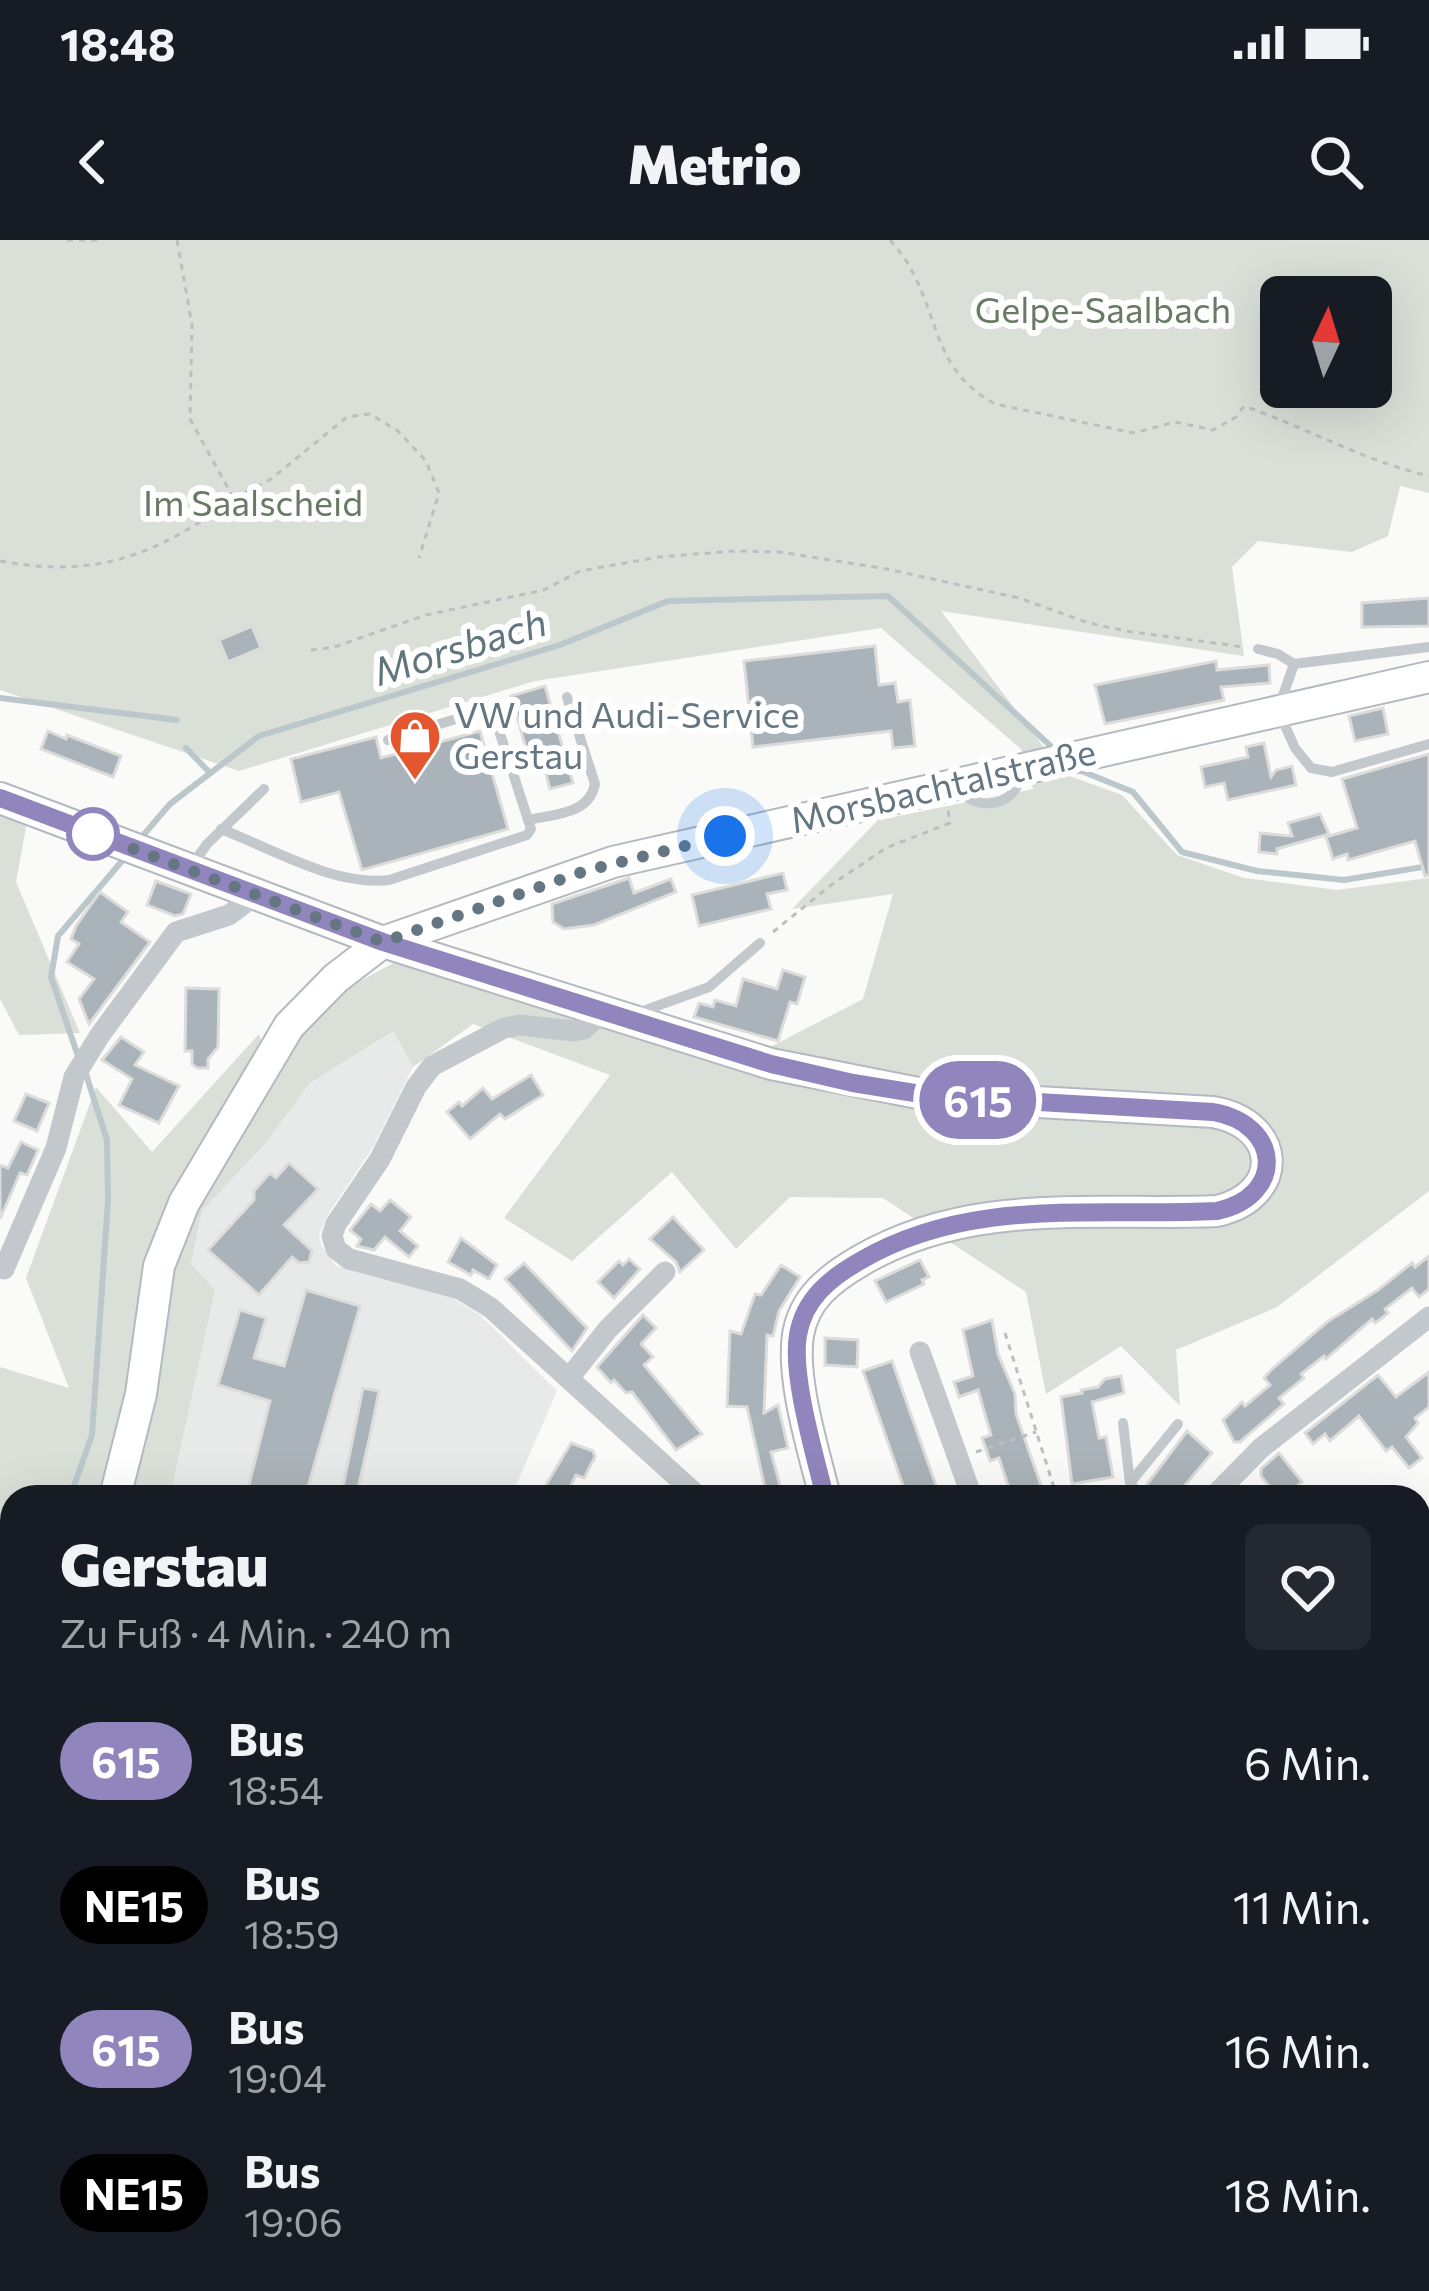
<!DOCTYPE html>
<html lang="de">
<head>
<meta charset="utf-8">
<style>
  :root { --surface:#171b24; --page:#242831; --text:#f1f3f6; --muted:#9ea1a6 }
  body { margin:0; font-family:Commissioner,sans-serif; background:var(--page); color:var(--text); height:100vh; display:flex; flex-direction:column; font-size:45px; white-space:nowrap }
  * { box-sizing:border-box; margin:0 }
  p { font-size:39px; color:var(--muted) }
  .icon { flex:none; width:66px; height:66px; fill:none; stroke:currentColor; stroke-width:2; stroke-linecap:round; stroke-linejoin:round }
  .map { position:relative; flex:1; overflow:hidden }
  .sheet { position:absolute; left:0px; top:1245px; width:1431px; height:807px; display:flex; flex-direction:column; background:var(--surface); border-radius:36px 36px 0 0; box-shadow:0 12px 48px #0002 }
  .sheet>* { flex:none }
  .badge { padding:0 24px; border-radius:39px; font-size:42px; line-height:78px }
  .needle { width:78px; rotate:4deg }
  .tools { position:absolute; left:1260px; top:36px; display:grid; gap:24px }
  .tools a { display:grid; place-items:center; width:132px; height:132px; border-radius:18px; background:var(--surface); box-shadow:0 12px 48px #0002; font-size:60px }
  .you { position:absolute; width:60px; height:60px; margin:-30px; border:9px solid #fff; border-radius:50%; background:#1a73e8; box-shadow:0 0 0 18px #1a73e833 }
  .map>.badge { position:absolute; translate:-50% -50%; box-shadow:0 0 0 6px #fff }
  .round { display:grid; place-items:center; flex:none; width:126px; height:126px; border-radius:18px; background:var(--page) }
  .overview { display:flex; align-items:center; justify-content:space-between; height:204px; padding:0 60px }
  h1 { font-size:57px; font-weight:800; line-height:90px }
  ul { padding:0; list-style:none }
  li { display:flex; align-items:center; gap:36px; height:144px; padding:0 60px }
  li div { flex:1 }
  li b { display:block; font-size:45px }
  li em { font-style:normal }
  li .badge { min-width:132px; font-weight:700; text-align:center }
  .status { display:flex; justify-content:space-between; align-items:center; height:84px; padding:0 60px; background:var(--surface); direction:ltr }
  .status svg { height:33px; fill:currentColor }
  header { display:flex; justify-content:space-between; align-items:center; height:156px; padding:0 60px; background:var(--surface); font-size:54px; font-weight:800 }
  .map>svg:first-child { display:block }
  .built { fill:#e8e9e9 }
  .green { fill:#dadfd7; fill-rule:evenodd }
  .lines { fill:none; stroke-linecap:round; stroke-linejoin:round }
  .stream { stroke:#bbc7cb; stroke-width:6 }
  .building { fill:#aab3b9; stroke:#dcdcda; stroke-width:3 }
  .secondary-casing { stroke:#b3babf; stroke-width:34 }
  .path { stroke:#bbbfc2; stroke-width:3; stroke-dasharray:6 6; stroke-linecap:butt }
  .lane { stroke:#c3c8cc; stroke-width:10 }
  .street { stroke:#c3c8cc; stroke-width:21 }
  .secondary { stroke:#fff; stroke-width:30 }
  .line-casing { stroke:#fff; stroke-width:27 }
  .line { stroke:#9185be; stroke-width:18 }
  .walk { stroke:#657683; stroke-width:12; stroke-dasharray:0 21.6 }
  .stop-dot { fill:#fff; stroke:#9185be; stroke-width:6 }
  .labels { text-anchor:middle; stroke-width:12; stroke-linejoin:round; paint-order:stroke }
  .park-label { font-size:36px; fill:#687a64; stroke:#fff }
  .poi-label { font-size:36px; fill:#657683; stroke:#fff; text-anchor:start }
  .street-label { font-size:36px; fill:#657683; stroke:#fff }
  .water-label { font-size:39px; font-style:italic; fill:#60757c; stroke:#fff }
</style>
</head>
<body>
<div class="status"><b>18:48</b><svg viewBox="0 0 49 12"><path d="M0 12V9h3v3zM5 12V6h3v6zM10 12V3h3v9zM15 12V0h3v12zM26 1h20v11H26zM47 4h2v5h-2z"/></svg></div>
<header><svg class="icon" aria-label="back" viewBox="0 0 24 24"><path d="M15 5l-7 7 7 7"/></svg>Metrio<svg class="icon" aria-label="search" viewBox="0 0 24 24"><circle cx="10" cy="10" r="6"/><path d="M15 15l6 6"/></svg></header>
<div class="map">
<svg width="1429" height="2051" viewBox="0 0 1429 2051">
  <rect width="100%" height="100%" fill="#fafaf8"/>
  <polygon class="built" points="395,791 413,827 373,907 329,973 319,995 321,1005 336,1026 446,1054 480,1075 557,1151 511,1257 170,1257 215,1050 191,1025 202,971 265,904 310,843"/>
  <g class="green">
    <path d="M0,0H1429V253L1400,246L1388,296L1352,312L1258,301L1232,327L1244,416L941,371L1064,534L1122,555L1177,615L1244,638L1337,650L1429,638V951L1277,1067L1176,1110L1180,1166L1121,1106L1046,1154L1026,1052L883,958L790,957L736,1009L672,932L572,1021L504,978L610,835L473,784L413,827L394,791L310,843L265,904L202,971L191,1024L215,1050L170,1257H127L164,1058L204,956L321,762L399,720L753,816L863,759L893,654L792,669L878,580L1033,549L1021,509L881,388L535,441L239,531L0,450ZM1281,57H1371V147H1281Z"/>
    <polygon points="3,568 28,576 16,642 80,793 19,795 0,759 0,577"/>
    <polygon points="259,794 263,807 152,1002 139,1057 130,1169 105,1257 12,1257 12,1549 0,1591 0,1127 69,1148 26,1038 96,847 152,912"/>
    <polygon points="0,1815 12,1819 12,2040 855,2040 858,2051 0,2051"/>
  </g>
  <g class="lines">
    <g class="stream">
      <polyline points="0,458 177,480"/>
      <polyline points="186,508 210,533"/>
      <polyline points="1079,530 1133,552 1182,612 1257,631 1344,640 1429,626"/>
      <polyline points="140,599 170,564 259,496 560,405 668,361 888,356 1055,510"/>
      <polyline points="78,816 51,737 58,696 128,614"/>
      <polyline points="70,1257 92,1195 108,960 107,900 84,828"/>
      <polyline points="0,1429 12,1407"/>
    </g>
  </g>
  <g class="building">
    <polygon points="1429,358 1429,386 1362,387 1362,363"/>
    <polygon points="252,386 261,408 228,422 219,400"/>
    <polygon points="875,406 879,445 895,443 898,462 910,460 915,506 893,508 891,491 753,507 744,421"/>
    <polygon points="1216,421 1217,430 1269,425 1270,443 1221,447 1224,460 1105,484 1095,445"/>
    <polygon points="545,446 573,543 550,549 542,519 530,522 511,456"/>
    <polygon points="1383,468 1388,494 1355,501 1349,476"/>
    <polygon points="48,491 66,499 67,495 121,516 113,537 41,509"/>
    <polygon points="480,491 508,589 362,630 339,552 301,562 291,519 376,497 381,518"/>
    <polygon points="1264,503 1271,537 1276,530 1292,526 1296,545 1228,560 1224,543 1205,547 1201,527 1248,517 1246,507"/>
    <polygon points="1429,514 1429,635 1425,636 1415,601 1348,620 1347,614 1333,619 1326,597 1357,588 1342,539"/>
    <polygon points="1320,574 1329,594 1277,609 1277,614 1259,612 1260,593 1292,596 1288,583"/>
    <polygon points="783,633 787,650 767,654 771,669 699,686 692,655"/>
    <polygon points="629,638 634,653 671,639 676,652 594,685 564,689 553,682 552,664"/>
    <polygon points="156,641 191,654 183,674 175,676 147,665"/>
    <polygon points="100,652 128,672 121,682 150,702 89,784 79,759 94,739 67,722 79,704 71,699 76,686"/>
    <polygon points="783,730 805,737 797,764 790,762 778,801 694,777 699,763 713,767 715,760 736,766 743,739 777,749"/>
    <polygon points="186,748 219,749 218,807 208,819 208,828 197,828 192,824 192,811 185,811"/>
    <polygon points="121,797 144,812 135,825 179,846 159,883 119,865 132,839 102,820"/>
    <polygon points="531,835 543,855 505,879 500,874 470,899 447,872 459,862 462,866 483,848 492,859"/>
    <polygon points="26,854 49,863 37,891 14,881"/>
    <polygon points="21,902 38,910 27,935 20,933 0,979 0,925 8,928"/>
    <polygon points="289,923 318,949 284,985 312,1011 309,1022 299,1023 292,1017 259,1055 208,1010 254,960 254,951 270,933 276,938"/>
    <polygon points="390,960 411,977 400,991 418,1006 409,1017 385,997 374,1010 357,1006 361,999 350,990 371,964 380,971"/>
    <polygon points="673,977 704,1010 680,1032 676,1022 650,999"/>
    <polygon points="461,998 497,1025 489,1039 473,1030 471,1035 448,1022"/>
    <polygon points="1429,1016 1429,1049 1419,1057 1412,1048 1385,1069 1388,1073 1382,1078 1375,1083 1372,1079 1326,1119 1324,1116 1301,1134 1304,1138 1279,1158 1284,1164 1240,1202 1234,1202 1223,1180 1242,1162 1245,1166 1270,1145 1264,1138 1272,1129 1327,1082 1378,1050 1412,1023 1415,1027"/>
    <polygon points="629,1019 640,1029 614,1058 598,1042 619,1021 623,1025"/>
    <polygon points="920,1020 929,1037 922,1040 924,1044 886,1062 875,1041"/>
    <polygon points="524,1023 587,1088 572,1111 505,1039"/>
    <polygon points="781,1025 800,1037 779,1071 773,1096 767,1095 764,1173 778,1165 788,1208 771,1212 783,1257 767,1257 747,1167 727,1166 730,1091 741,1094 755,1054 761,1055"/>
    <polygon points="306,1050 360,1066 305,1257 246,1257 270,1161 218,1145 240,1070 266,1078 254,1118 284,1126"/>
    <polygon points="643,1075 656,1088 641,1104 653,1117 644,1125 702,1194 676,1210 632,1152 626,1153 614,1140 611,1143 597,1127"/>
    <polygon points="992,1080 998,1114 1015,1154 1016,1174 1045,1257 1012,1257 999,1218 990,1221 982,1198 991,1195 978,1150 959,1157 954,1142 973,1136 963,1090"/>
    <polygon points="825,1098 858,1100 857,1127 825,1125"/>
    <polygon points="892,1121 933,1237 940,1257 907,1257 863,1131"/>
    <polygon points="1429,1132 1429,1167 1415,1178 1418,1183 1406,1197 1422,1218 1409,1228 1392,1207 1386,1211 1359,1176 1330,1201 1325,1194 1313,1204 1305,1193 1378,1135 1396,1157"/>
    <polygon points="1121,1136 1124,1153 1092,1162 1099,1198 1106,1197 1113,1237 1072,1244 1061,1157 1082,1153 1081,1150 1098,1147 1105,1139"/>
    <polygon points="363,1148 379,1151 371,1191 356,1257 341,1257"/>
    <polygon points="1187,1191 1212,1213 1175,1257 1151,1257 1145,1247"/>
    <polygon points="571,1203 593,1211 595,1217 584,1238 576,1235 565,1257 539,1257"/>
    <polygon points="1279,1213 1302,1242 1284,1257 1278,1257 1261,1236 1261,1229"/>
  </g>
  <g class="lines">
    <g class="secondary-casing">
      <g id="secondary">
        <path d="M0,558L383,702L771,824L933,856L1213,872C1282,884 1286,955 1217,971C1095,976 970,956 860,1021C829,1039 804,1059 798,1095C791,1140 814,1212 825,1257"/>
        <polyline points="115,1257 141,1154 159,1026 184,963 289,786 336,738 383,702 613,622 1429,437"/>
        <polyline points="0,1638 12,1597"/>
        <polyline points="1419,1982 1429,2002"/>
      </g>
    </g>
    <g class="path">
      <polyline points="67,0 97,0"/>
      <path d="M890,0C898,10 907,20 912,31C940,83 935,131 995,164L1134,193L1175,182L1213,190L1236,177L1244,166C1307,188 1364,221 1429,236"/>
      <polyline points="235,258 271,239 347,177 370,174 398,191 426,221 439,253 419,318"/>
      <path d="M0,321C97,339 156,315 234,259L190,179L192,85L177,0"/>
      <polyline points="311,410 334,407 426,375 544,350 580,331 659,317 735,311 780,312 887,329 1019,358 1089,383 1126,391 1244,407"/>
      <polyline points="773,692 831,645 886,608 950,583 948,570"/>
      <polyline points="1005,1093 1057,1257"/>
      <polyline points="976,1212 1036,1192"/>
      <polyline points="717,2051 734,2042"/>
    </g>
    <g class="lane">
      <polyline points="1258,409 1278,414 1294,424 1429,407"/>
      <polyline points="1294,424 1278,470 1295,508 1311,528 1332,532 1429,504"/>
      <path d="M959,551C982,572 1014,566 1022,534"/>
      <path d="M528,580C554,574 589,575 595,544L567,457"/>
      <path d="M221,589C273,609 333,646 389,640L527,595L531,589L493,472L485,470L388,500"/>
      <polyline points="190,628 207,604 264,549"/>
      <polyline points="635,774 709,747 760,703"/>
      <polyline points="1123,1183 1130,1243 1141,1257"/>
      <polyline points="1130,1243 1178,1184"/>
    </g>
    <g class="street">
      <polyline points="603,772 584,789 574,791 520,785 504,788 432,826 416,847 380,919 336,984 332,996 336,1009 349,1019 460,1049 491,1068 699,1257"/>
      <polyline points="4,1029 56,908 74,837 100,795 176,692 229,675 254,656"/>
      <polyline points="920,1112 972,1257"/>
      <polyline points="569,1138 608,1089 665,1032"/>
      <polyline points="1213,1257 1261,1208 1429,1077"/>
      <polyline points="1419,1452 1429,1453"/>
      <polyline points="960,2051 966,2040"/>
      <polyline points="1251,2051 1259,2040"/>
    </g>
    <use href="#secondary" class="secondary"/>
  </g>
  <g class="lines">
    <g class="line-casing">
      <path id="line" d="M0,558L383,702L771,824L853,843L933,856L1213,872C1282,884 1286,956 1217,971C1095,977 971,956 860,1021C830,1038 804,1059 798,1095C791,1136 815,1215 825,1257"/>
    </g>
    <use href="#line" class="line"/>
    <polyline class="walk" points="93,594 383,702 585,631 725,596"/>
  </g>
  <defs>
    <g id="shop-pin" transform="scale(2.7)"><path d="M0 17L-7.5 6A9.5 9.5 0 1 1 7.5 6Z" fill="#e4572e" stroke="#fff"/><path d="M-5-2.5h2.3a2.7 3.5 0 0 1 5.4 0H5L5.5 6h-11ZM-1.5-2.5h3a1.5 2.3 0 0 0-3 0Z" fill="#fff"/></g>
  </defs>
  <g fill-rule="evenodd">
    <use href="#shop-pin" x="415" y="496"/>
  </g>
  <circle class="stop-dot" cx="93" cy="594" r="24"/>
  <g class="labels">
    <g class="park-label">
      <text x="1103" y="83">Gelpe-Saalbach</text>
      <text x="253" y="276">Im Saalscheid</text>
    </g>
    <g class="poi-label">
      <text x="454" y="488">VW und Audi-Service<tspan x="454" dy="41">Gerstau</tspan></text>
    </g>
    <g class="street-label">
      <text transform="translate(943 546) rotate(-13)" y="13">Morsbachtalstraße</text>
    </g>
    <g class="water-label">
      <text transform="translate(460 407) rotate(-17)" y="14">Morsbach</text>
    </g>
  </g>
</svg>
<div class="tools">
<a><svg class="needle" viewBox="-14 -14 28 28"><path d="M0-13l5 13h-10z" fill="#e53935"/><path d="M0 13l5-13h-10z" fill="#9ea1a6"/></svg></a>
</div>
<div class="you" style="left:725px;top:596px"></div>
<b class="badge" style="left:978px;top:860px;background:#9185be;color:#fff">615</b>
<section class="sheet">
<div class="overview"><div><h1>Gerstau</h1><p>Zu Fuß · 4 Min. · 240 m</p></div><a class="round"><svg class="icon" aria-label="heart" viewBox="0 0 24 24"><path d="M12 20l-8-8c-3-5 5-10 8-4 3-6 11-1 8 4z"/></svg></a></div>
<ul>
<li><span class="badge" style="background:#9185be;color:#fff">615</span><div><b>Bus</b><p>18:54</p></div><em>6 Min.</em></li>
<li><span class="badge" style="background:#000;color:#fff">NE15</span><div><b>Bus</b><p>18:59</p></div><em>11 Min.</em></li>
<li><span class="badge" style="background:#9185be;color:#fff">615</span><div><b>Bus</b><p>19:04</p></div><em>16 Min.</em></li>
<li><span class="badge" style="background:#000;color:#fff">NE15</span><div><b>Bus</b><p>19:06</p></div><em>18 Min.</em></li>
</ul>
</section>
</div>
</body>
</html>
